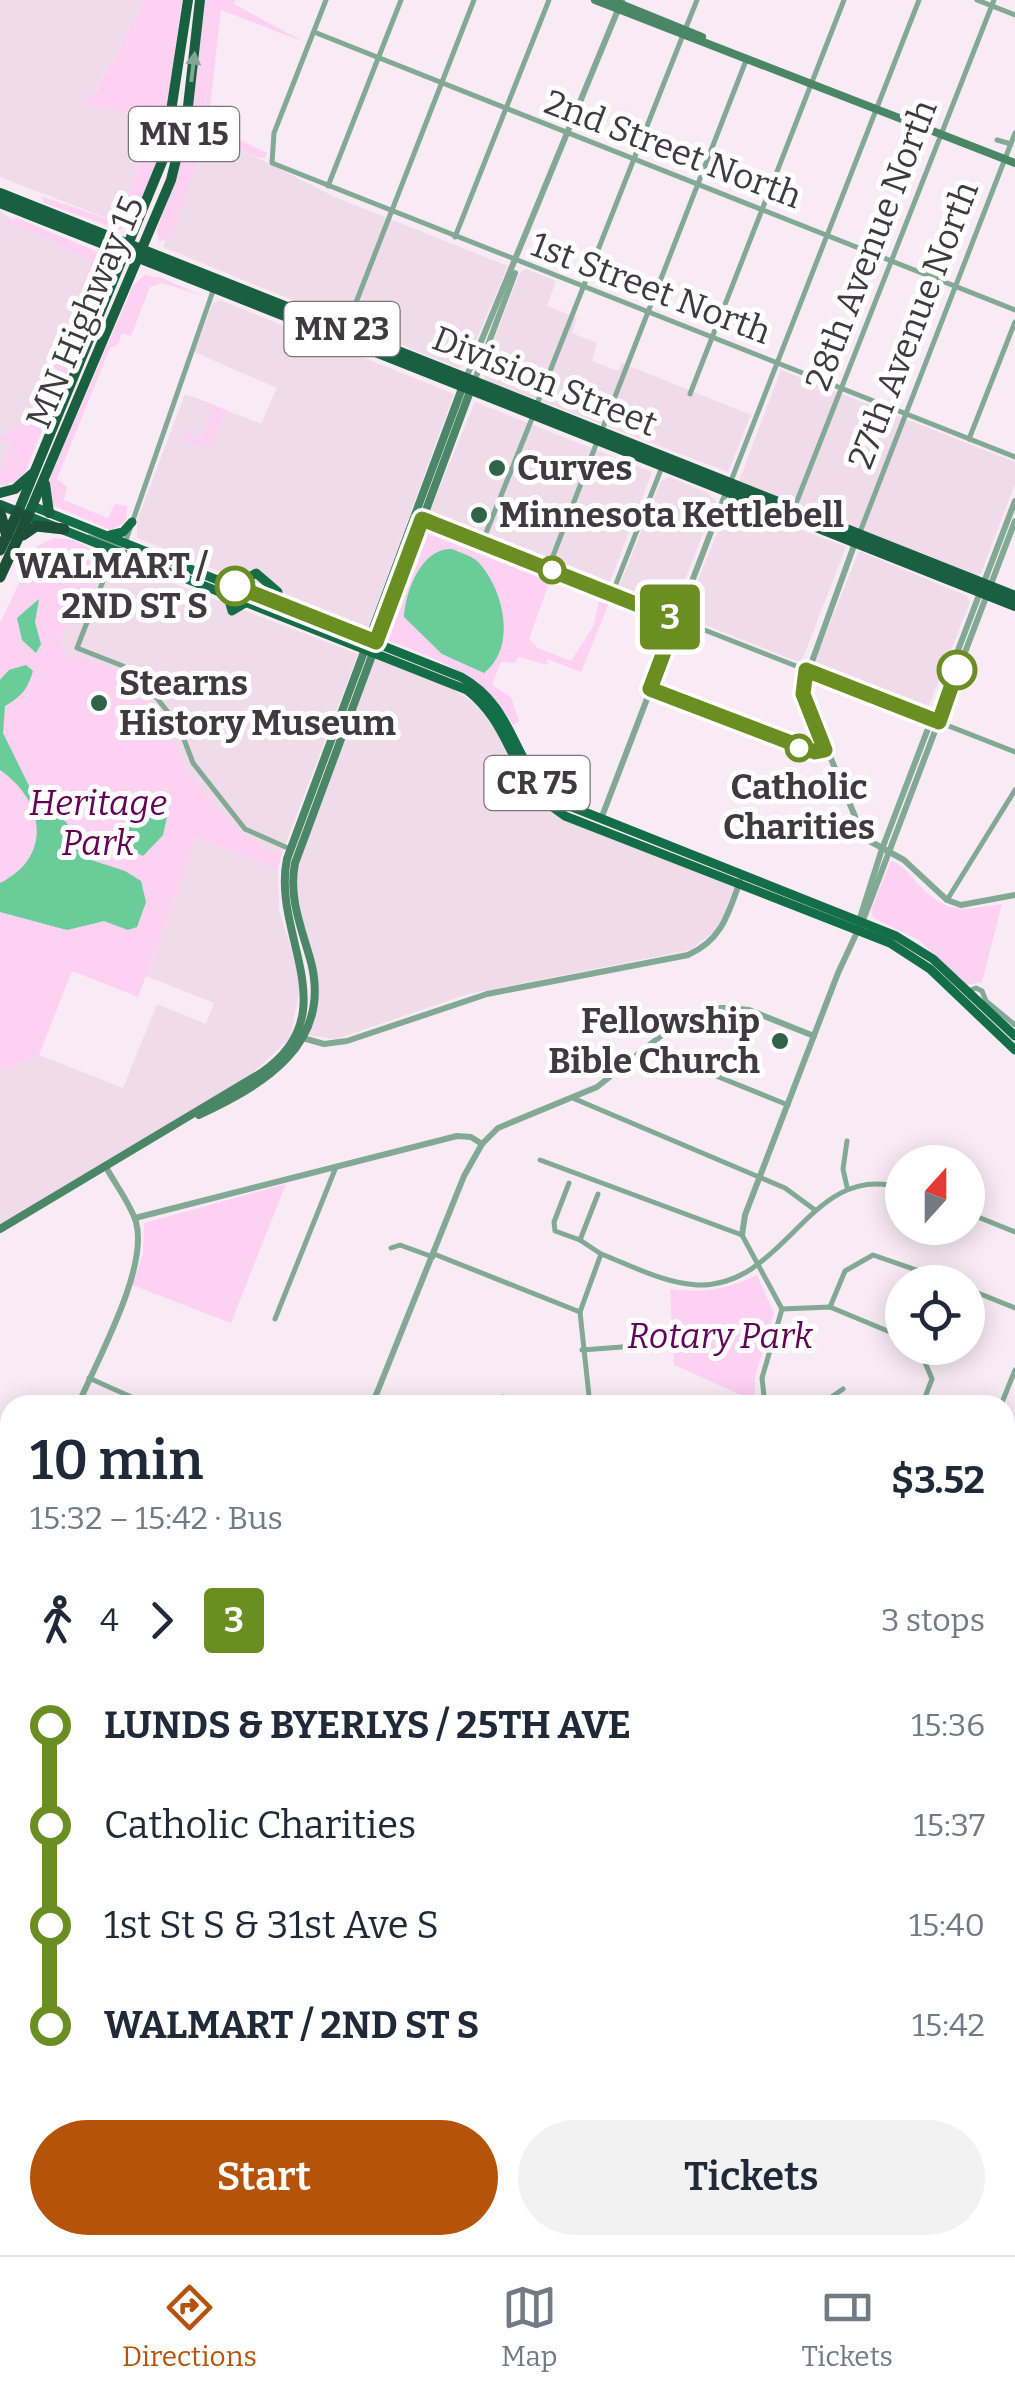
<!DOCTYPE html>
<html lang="en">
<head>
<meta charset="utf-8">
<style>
  :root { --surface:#fff; --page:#f2f2f3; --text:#1f2937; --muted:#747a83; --line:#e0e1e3; --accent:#b45309 }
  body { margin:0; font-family:Bitter,serif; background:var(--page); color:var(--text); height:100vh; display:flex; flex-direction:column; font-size:38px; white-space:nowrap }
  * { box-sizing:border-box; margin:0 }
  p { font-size:32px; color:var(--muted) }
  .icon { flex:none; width:55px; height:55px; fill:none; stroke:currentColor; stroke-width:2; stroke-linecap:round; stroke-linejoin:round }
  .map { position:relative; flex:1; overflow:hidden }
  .side { position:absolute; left:0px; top:1395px; width:1015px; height:860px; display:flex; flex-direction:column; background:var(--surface); border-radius:30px 30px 0 0; box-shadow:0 5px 25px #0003 }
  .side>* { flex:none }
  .badge { padding:0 20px; border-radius:8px; font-size:35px; line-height:65px }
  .needle { width:65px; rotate:21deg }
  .controls { position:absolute; left:885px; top:1145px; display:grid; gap:20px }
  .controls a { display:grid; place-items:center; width:100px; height:100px; border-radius:50%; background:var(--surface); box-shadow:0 5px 25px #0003; font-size:50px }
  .map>.badge { position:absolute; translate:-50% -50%; box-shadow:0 0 0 5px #fff }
  .legs { display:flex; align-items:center; gap:15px; height:110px; padding:0 30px; font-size:32px }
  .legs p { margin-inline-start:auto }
  .head { display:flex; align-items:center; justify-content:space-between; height:170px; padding:0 30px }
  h1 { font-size:55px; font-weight:600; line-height:75px }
  .button { display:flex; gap:20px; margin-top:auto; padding:20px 30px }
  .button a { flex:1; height:115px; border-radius:60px; background:var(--accent); color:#fff; font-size:40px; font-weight:600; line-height:115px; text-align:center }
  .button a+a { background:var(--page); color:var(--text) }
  ul { padding:0 30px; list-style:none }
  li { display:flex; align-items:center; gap:35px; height:100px; font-size:38px }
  li i { display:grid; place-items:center; width:15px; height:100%; margin:0 12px; background:currentColor }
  li i::after { content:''; width:25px; height:25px; margin:-12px; border:8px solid; border-radius:50%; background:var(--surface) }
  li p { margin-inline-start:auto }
  li:first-child i { background:linear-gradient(#0000 50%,currentColor 0) }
  li:last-child i { background:linear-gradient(currentColor 50%,#0000 0) }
  .tabs { display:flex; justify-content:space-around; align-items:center; height:140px; border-top:2px solid var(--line); background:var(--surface); font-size:28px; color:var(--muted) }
  .tabs a { display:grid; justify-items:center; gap:5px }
  .tabs .current { color:var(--accent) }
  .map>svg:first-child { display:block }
  .built { fill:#efdbea }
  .green { fill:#fcd1f2 }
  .water { fill:#69cc99 }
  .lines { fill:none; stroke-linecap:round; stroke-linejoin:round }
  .minor { stroke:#82a993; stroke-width:5 }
  .tertiary { stroke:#82a993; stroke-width:6 }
  .secondary { stroke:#4a8767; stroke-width:8 }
  .primary { stroke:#136e47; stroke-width:9 }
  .trunk { stroke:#18603f; stroke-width:10 }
  .motorway { stroke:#1c5137; stroke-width:11 }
  .oneway { fill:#80a895 }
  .line-1-casing { stroke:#fff; stroke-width:22 }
  .line-1 { stroke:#6b8e23; stroke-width:15 }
  .poi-dot { fill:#306449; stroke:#fff; stroke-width:4 }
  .stop-1-dot { fill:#fff; stroke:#6b8e23; stroke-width:5 }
  .labels { text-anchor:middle; stroke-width:10; stroke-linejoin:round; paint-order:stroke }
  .shield { fill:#fff; stroke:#797578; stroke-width:2.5 }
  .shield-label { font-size:32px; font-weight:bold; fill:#3f3a3e }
  .street-label { font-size:35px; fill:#3f3a3e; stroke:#fff }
  .poi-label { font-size:35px; font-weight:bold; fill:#3f3a3e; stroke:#fff; text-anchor:start }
  .stop-label { font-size:35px; font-weight:bold; fill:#3f3a3e; stroke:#fff; text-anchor:end }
  .park-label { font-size:35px; font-style:italic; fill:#620358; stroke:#fff }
</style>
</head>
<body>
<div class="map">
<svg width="1015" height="2255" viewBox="0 0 1015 2255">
  <rect width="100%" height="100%" fill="#f9ebf5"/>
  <g class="built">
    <polygon points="0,0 145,0 96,91 83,105 154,117 119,223 0,177"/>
    <polygon points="202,130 335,197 508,266 465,366 458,368 163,247"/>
    <polygon points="0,211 11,219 100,253 111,266 24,474 6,486 0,485"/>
    <polygon points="526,269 556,281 547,306 577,318 572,333 597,343 592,361 618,371 622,363 751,415 728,472 485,380 482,371 520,272"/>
    <polygon points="220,300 454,394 367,631 137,538 137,521 185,394 261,424 277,388 194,352 213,303"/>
    <polygon points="781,370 1015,462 1015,484 981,573 977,576 739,481"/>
    <polygon points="475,402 652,472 608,587 428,515"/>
    <polygon points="669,477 706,492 716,501 672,613 618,590 661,481"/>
    <polygon points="730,502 846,547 801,663 683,616"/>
    <polygon points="859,551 967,596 970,602 926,713 813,666"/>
    <polygon points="107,558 358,654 282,853 263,848 223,821 191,784 164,720 113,667 65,655 60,636"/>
    <polygon points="373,658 449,687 473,702 494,726 523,787 557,816 734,887 720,927 690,950 468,994 336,1039 308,1035 316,1000 295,897 297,865"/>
    <polygon points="197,838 278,869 279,909 301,983 290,1038 248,1077 0,1224 0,1072 39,1055 123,1088 157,1004 206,1024 214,1003 146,976"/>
    <polygon points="197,2245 326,2245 322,2255 203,2255"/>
  </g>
  <g class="green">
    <polygon points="145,0 182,0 161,150 133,221 120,230 44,203 41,196 119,223 151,129 141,130 153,123 141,126 149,116 82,105 97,90"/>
    <polygon points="205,0 236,0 234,4 304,42 221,10 208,125 267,153 265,158 257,157 207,133 171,237 159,242 157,230 188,132"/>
    <polygon points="17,218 100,253 111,266 24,474 21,481 0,485 0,470 13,444 8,440 1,444 0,439 23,422 92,261 15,224 9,226 0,247 9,221"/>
    <polygon points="144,275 162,278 203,296 162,283 150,287 131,336 122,333 118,345 110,348 57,479 67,487 64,500 108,518 115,504 127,506 126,522 111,530 52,505 47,485 133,286"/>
    <polygon points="188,395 231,412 221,418 212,441 215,445 199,447 182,440 190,429 191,435 202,439 213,408"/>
    <path d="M428,526L552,575L529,639L538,648L571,661L594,625L600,595L631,609L609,603L581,672L547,659L548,665L518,657L515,663L501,662L492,685L511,697L519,721L513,725C486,674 435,659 385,639L422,531Z"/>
    <polygon points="53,538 74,540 107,558 60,636 65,654 113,667 164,720 186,770 236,829 263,848 282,853 278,869 197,838 138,997 72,971 39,1055 0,1072 0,623 37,546"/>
    <path d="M891,861C901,864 908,872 915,881C946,914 959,911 1002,904L982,982L966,985L919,940L873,918L871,910Z"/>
    <polygon points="286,1184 231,1323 132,1285 143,1254 144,1223"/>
    <path d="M757,1275L774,1313L755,1377V1401L674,1365L670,1289C705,1293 726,1290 757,1275Z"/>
    <polygon points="1005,1635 1015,1639 1015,1830 1005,1826"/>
    <polygon points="1015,2043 1015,2232 1005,2228 1005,2069"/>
    <polygon points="757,2245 921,2245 918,2255 761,2255"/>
  </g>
  <g class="water">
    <path d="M452,549C461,553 473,556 480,564C505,593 516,648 484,673L442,654L404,617C405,592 422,547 452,549Z"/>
    <polygon points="39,599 35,622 41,644 36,653 22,640 17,618"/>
    <path d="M26,665L33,671C27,690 22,696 5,706L3,733L31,790L66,822L88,859L125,871L141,881L146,902L137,927L128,930L104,921L67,930L0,912V883C53,857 45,801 0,770V680L9,670Z"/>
    <polygon points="160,807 168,812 163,835 143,856 124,846 127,821 137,809"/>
  </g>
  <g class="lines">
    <g class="minor">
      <polyline points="326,0 274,133 272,163 1015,457"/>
      <polyline points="977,0 1015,15"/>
      <polyline points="685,30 697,0"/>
      <polyline points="314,32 1015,310"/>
      <polyline points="997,140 1011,144"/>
      <polyline points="328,186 401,0"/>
      <polyline points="455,237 549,0"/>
      <polyline points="346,328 474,0"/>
      <polyline points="690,394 844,0"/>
      <polyline points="537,404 683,35"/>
      <polyline points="602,430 747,58"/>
      <polyline points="969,439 1015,322"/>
      <polyline points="731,481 919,0"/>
      <polyline points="795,506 994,0"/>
      <polyline points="414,516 1015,752"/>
      <polyline points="860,532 1015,133"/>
      <polyline points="89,537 121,546 125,543 213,291"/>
      <polyline points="482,543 533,416"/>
      <polyline points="110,563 77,648 123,666 144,682 179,726 193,763 245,829 290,849"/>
      <polyline points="548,569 597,442"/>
      <polyline points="612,594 662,467"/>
      <polyline points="650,689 804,750 825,750"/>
      <polyline points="947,900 1015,790"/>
      <polyline points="966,992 976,988 982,991 986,1001 1015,1025"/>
      <polyline points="647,1048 788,1105"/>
      <polyline points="575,1099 785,1188 815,1210"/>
      <polyline points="847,1141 843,1169 847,1187"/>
      <polyline points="540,1160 742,1235 782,1309 762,1378 765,1405"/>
      <polyline points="569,1183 554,1222 555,1231 580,1240 601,1254"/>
      <polyline points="968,1205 979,1178"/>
      <polyline points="968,1213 1015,1232"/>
      <polyline points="580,1240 598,1194"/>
      <polyline points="391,1248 400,1245 433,1257"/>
      <polyline points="434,1254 580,1312"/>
      <polyline points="968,1289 1015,1308"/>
      <polyline points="830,1307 845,1271 873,1255 951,1282"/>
      <polyline points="782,1309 830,1307 902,1337"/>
      <polyline points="275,1319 336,1167"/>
      <polyline points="919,1348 932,1379 922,1405"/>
      <polyline points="582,1350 635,1346"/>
      <polyline points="929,1362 943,1358"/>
      <polyline points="89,1378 149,1405"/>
      <polyline points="503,1397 523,1405"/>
      <polyline points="692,1404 692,1405"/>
      <polyline points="225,1405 227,1398 245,1405"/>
      <path d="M590,1405L580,1312L601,1254C632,1266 664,1283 697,1285C787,1288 809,1160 902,1188"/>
      <polyline points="820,1405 843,1389"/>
      <polyline points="1001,1405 1015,1370"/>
      <polyline points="1005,1452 1015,1456"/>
      <polyline points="1005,2236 1015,2240"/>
      <polyline points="150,2245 157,2255"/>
      <polyline points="390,2245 415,2255"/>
      <polyline points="576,2245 602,2255"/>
      <polyline points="589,2255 593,2245"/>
      <polyline points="653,2255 677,2250 701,2255"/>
      <polyline points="1014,2255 1015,2252"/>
    </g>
    <g class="tertiary">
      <polyline points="466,378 622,0"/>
      <polyline points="474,382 515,273"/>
      <polyline points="856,540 802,689 864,838 904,860 947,900 961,905 1015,895"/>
      <polyline points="601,819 727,490"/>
      <polyline points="859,921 882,849 1015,501"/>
      <path d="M299,1037L324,1044L347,1041L487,994L688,955C722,940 728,914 740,881"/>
      <polyline points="135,1218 457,1136 471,1137 482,1144"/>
      <polyline points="742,1235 745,1215 838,973 865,915 1015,521"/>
      <path d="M78,1405C97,1360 149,1268 136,1222C130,1203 115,1184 106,1167"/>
      <polyline points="372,1405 464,1176 482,1144 498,1128 597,1087 682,1019 712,1008 730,1008 749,1010 814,1036"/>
      <polyline points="0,1530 10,1534"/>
      <polyline points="1005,1560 1015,1564"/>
      <polyline points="1005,1930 1015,1934"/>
      <polyline points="1005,2056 1015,2030"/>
      <polyline points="34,2255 38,2245"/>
      <polyline points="927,2255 931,2245"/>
    </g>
    <g class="secondary">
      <polyline points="595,0 1015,163"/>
      <polyline points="611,0 702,37"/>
      <path d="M199,1115C263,1085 332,1045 311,962C302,929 288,898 295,863L472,386"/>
      <path d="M0,1229L261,1073C349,1013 271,935 287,859L464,383"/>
    </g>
    <g class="primary">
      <path d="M32,506L461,677C517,708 511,765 557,801L896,936L933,959L1015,1036"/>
      <path d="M28,516L467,690C516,729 506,777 565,816L890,943L930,969L1015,1050"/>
      <polyline points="110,535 123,532 132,522"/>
      <polyline points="235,586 256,573 278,592"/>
      <polyline points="221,594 229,600 232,611 247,602"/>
    </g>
    <g class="trunk">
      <polyline points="0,193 1015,596"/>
      <polyline points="0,203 1015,606"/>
      <polyline points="45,484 49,513"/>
      <polyline points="0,493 15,489 32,474"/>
      <polyline points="0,505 28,516 171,180 187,115 200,0"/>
      <polyline points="18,512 164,157 188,0"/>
    </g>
    <g class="motorway">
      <polyline points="0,513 7,536"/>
      <polyline points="23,535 36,526 64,529"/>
      <polyline points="0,550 18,512"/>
      <polyline points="0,577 28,516"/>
    </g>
  </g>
  <defs><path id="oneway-solid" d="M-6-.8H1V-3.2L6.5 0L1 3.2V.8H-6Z" transform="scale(2.5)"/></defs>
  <use class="oneway" href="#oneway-solid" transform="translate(193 67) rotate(-83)"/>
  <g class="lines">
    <g class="line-1-casing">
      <polyline id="line-1" points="235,586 376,642 422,519 676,620 650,689 815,752 825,750 803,694 806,670 939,722 957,670"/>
    </g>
    <use href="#line-1" class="line-1"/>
  </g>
  <g class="poi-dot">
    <circle cx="497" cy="468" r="10"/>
    <circle cx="479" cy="515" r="10"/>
    <circle cx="99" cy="703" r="10"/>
    <circle cx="780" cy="1041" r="10"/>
  </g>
  <g class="stop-1-dot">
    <circle cx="552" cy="570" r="12"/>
    <circle cx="235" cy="586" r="18"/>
    <circle cx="957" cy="670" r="18"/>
    <circle cx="799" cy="748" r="12"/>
  </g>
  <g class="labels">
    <g class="shield">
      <rect x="129" y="107" width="110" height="54" rx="8"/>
      <rect x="284.5" y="302" width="115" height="54" rx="8"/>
      <rect x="484.5" y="756" width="105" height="54" rx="8"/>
    </g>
    <g class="shield-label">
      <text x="184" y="145">MN 15</text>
      <text x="342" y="340">MN 23</text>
      <text x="537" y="794">CR 75</text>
    </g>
    <g class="street-label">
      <text transform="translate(673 149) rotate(21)" y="12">2nd Street North</text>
      <text transform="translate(871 245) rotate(-69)" y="12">28th Avenue North</text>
      <text transform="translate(651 288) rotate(21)" y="12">1st Street North</text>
      <text transform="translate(85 312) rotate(-67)" y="12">MN Highway 15</text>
      <text transform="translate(913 325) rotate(-69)" y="12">27th Avenue North</text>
      <text transform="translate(545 381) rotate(22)" y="12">Division Street</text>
    </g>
    <g class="poi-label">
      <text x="517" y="480">Curves</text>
      <text x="499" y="527">Minnesota Kettlebell</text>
      <text x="119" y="695">Stearns<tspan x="119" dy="40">History Museum</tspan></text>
      <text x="760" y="1033" text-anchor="end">Fellowship<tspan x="760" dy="40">Bible Church</tspan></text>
    </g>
    <g class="stop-label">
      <text x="208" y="578">WALMART /<tspan x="208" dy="40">2ND ST S</tspan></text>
      <text x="799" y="799" text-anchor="middle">Catholic<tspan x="799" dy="40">Charities</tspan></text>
    </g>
    <g class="park-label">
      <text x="98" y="815">Heritage<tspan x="98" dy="40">Park</tspan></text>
      <text x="720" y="1348">Rotary Park</text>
    </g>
  </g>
</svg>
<div class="controls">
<a><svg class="needle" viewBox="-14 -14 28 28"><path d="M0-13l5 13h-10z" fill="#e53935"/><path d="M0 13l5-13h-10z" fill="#747a83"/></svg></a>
<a><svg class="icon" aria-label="locate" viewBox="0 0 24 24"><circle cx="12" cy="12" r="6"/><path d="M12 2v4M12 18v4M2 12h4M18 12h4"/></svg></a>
</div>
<b class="badge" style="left:670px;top:617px;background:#6b8e23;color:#fff">3</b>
<section class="side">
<div class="head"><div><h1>10 min</h1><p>15:32 – 15:42 · Bus</p></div><b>$3.52</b></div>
<div class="legs"><svg class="icon" aria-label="walk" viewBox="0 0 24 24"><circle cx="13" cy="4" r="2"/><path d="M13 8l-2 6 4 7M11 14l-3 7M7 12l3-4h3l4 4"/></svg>4<svg class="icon" aria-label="forward" viewBox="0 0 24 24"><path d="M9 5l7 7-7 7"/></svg><b class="badge" style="background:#6b8e23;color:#fff">3</b><p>3 stops</p></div>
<ul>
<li><i style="color:#6b8e23"></i><b>LUNDS &amp; BYERLYS / 25TH AVE</b><p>15:36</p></li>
<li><i style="color:#6b8e23"></i><span>Catholic Charities</span><p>15:37</p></li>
<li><i style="color:#6b8e23"></i><span>1st St S &amp; 31st Ave S</span><p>15:40</p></li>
<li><i style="color:#6b8e23"></i><b>WALMART / 2ND ST S</b><p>15:42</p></li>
</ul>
<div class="button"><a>Start</a><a>Tickets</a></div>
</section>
</div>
<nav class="tabs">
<a class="current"><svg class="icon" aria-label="directions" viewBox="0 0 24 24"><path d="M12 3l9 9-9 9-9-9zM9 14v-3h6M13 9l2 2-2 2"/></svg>Directions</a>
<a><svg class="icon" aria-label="map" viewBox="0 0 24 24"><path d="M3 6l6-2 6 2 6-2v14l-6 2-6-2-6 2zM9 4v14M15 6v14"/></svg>Map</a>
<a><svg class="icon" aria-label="tickets" viewBox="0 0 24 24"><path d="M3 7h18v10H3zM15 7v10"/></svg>Tickets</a>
</nav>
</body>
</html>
